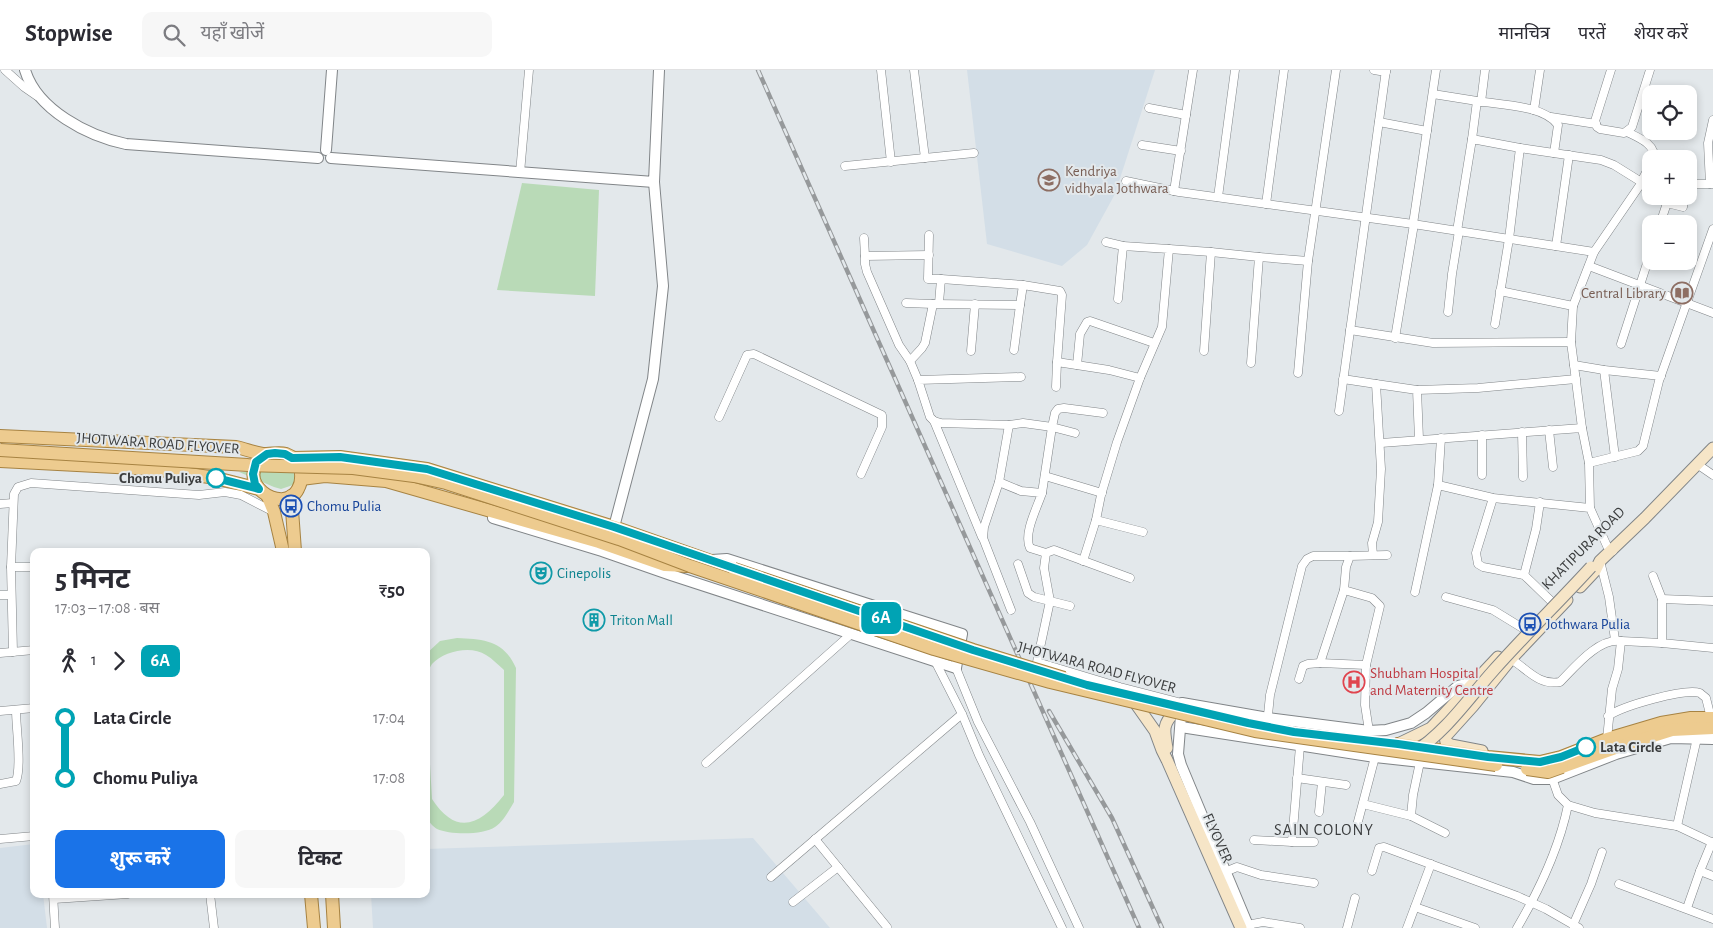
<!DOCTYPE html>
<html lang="hi">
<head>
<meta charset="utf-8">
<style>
  :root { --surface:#fff; --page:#f7f7f7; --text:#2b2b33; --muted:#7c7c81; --line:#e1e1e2; --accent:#1a73e8 }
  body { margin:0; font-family:"Alegreya Sans","Noto Sans Devanagari",sans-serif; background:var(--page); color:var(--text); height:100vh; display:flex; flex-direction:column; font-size:19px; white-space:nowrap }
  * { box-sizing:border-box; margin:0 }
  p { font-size:16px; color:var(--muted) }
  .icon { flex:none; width:28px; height:28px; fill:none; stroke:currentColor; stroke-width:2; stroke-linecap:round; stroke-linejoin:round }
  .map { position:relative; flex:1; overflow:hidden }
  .drawer { position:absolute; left:30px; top:478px; width:400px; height:350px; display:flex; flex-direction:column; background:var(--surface); border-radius:10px; box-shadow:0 2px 8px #0003 }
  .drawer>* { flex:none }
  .badge { padding:0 10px; border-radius:8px; font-size:18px; line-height:32px }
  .tools { position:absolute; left:1642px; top:15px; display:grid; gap:10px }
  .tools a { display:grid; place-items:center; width:55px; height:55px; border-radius:10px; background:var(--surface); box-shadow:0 2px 8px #0003; font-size:25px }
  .map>.badge { position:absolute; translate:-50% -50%; box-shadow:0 0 0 2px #fff }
  .legs { display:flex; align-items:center; gap:8px; height:55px; padding:0 25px; font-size:16px }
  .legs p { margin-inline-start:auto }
  .head { display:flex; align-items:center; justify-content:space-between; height:85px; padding:0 25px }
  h1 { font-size:28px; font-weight:700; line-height:38px }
  .action { display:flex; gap:10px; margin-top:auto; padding:10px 25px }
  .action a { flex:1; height:58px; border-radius:10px; background:var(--accent); color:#fff; font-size:20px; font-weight:700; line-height:58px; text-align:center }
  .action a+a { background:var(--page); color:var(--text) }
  ul { padding:0 25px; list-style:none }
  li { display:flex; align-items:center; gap:18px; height:60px; font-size:19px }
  li i { display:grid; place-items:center; width:8px; height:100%; margin:0 6px; background:currentColor }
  li i::after { content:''; width:12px; height:12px; margin:-6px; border:4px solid; border-radius:50%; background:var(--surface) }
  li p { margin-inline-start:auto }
  li:first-child i { background:linear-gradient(#0000 50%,currentColor 0) }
  li:last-child i { background:linear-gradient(currentColor 50%,#0000 0) }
  header { display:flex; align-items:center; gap:30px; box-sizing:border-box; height:70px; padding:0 25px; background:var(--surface); border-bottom:1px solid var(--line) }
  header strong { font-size:24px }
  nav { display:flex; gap:28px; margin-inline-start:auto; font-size:18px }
  .search { width:350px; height:45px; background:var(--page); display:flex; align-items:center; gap:12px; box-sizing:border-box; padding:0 18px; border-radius:10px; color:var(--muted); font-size:19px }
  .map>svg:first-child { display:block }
  .built { fill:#d3dee7 }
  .green { fill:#b9dab7 }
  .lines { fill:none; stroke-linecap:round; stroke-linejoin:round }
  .minor-casing { stroke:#818588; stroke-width:9 }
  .tertiary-casing { stroke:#818588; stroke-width:12 }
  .secondary-casing { stroke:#818588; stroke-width:13 }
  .primary-casing { stroke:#a78342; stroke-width:14 }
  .minor { stroke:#fff; stroke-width:8 }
  .tertiary { stroke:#fff; stroke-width:10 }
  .secondary { stroke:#f6e5c7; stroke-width:11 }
  .primary { stroke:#edcb8f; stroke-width:12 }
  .rail-casing { stroke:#96999b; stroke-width:4.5 }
  .rail { stroke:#e3e8eb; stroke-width:2.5; stroke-dasharray:8; stroke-linecap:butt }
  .secondary-bridge-casing { stroke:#818588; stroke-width:13; stroke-linecap:butt }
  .primary-bridge-casing { stroke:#a78342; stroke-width:14; stroke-linecap:butt }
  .secondary-bridge { stroke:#f6e5c7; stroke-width:11 }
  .primary-bridge { stroke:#edcb8f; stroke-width:12 }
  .line-1-casing { stroke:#fff; stroke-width:11 }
  .line-1 { stroke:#00a3b4; stroke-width:8 }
  .stop-1-dot { fill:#fff; stroke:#00a3b4; stroke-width:2.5 }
  .labels { text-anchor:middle; stroke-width:4; stroke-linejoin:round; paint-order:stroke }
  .education-label { font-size:15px; fill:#785e54; stroke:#e3e8eb; text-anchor:start }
  .street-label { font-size:15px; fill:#3b3d3e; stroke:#e3e8eb }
  .stop-label { font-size:15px; font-weight:bold; fill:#3b3d3e; stroke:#e3e8eb; text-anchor:end }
  .transit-label { font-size:15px; fill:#164399; stroke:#e3e8eb; text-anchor:start }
  .culture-label { font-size:15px; fill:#0d838f; stroke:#e3e8eb; text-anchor:start }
  .health-label { font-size:15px; fill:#be3a42; stroke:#e3e8eb; text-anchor:start }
  .neighbourhood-label { font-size:16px; letter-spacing:1px; fill:#3b3d3e; stroke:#e3e8eb }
</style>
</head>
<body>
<header>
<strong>Stopwise</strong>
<div class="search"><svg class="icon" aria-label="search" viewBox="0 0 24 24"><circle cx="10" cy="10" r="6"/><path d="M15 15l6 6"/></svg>यहाँ खोजें</div>
<nav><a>मानचित्र</a><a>परतें</a><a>शेयर करें</a></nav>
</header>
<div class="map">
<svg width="1713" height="858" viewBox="0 0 1713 858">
  <rect width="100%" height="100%" fill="#e3e8eb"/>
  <g class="built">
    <polygon points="967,0 1155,0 1115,124 1087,175 1062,196 987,174"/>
    <polygon points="753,768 830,858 373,858 371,824 426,824 426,779"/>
    <polygon points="34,774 34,824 43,824 47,858 0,858 0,778"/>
  </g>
  <g class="green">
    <polygon points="522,113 599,120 595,226 497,220"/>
    <polygon points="239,402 293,402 296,408 293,415 281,419 274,417"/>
    <path d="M457,568C485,569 504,571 516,598L514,732C509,740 504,751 495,757C484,765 450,765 437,759C433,757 429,751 426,748V624L432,729C456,766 480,756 504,725V600C498,595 493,589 486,585C471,575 444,581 432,594C430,597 428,601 426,604V584L440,571Z"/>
  </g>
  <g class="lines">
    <g class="minor-casing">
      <g id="minor">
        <polyline points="5,0 24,17 37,26"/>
        <polyline points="881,0 891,92"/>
        <polyline points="914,0 925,88"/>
        <polyline points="1374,0 1386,2"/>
        <polyline points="1611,0 1595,51 1597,57 1600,59 1624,63 1632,57 1650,0"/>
        <polyline points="1433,24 1477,31 1472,69"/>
        <path d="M1477,31C1500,35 1544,35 1558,55L1554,83"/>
        <polyline points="1481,32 1485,0"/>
        <polyline points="1149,38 1186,45"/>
        <polyline points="1534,40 1540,0"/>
        <polyline points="1551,47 1596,54"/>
        <polyline points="1379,52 1427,61"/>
        <path d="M1627,62C1637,67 1658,75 1653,89"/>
        <polyline points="1142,75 1181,81"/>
        <polyline points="845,96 974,83"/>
        <polyline points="520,103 529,0"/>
        <polyline points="1126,111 1179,122 1413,154 1594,182 1573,236"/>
        <polyline points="1641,112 1651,93"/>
        <polyline points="1689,114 1713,114"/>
        <polyline points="1710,114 1708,73 1713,50"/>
        <polyline points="1174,121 1193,0"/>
        <polyline points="1218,127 1235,0"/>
        <polyline points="1266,134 1284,0"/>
        <polyline points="1413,154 1436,0"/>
        <polyline points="1660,154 1667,133 1683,137 1684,126"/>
        <polyline points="1457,161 1472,69 1520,78"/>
        <polyline points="929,165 928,209 941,209"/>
        <polyline points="864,168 865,186"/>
        <polyline points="1106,172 1123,176"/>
        <polyline points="1556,176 1569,85"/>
        <polyline points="1169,179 1211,182 1204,281"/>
        <polyline points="1211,182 1259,187 1251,293"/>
        <polyline points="1594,182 1640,115 1651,113"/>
        <polyline points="1259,187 1308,191"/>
        <polyline points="1589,196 1713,243"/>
        <polyline points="1500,221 1573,236 1571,272"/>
        <polyline points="906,233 933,234"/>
        <polyline points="939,233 941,209 1023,215"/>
        <polyline points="1020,235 1023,215 1060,221 1062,225 1057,292"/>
        <polyline points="1448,242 1452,204 1459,161"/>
        <polyline points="1495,254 1509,169 1520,78 1601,90 1614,95 1643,113"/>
        <polyline points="1350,260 1433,273 1571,272 1582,358"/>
        <polyline points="1395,268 1414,154"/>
        <polyline points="1621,274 1651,181"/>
        <polyline points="971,281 975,234"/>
        <polyline points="910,291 899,275 867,202 865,194 865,186 929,185"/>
        <polyline points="1077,295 1080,264 1087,252 1090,251 1154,273"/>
        <polyline points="1574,295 1604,300 1661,306"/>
        <polyline points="1604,300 1615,387"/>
        <polyline points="1298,303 1308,191 1336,0"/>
        <polyline points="1021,307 918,310 930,347 934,351 941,353 1009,355 1023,353 1052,357 1042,423"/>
        <polyline points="1343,309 1376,314"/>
        <polyline points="918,310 910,291 922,278 925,273 933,234 1020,235 1014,280"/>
        <polyline points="1056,317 1057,292 1109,300 1140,308"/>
        <polyline points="1417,320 1478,318 1576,309"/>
        <polyline points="1339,341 1386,0"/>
        <polyline points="719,347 747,285 754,284 882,345 882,357 861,404"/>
        <polyline points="934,351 982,467"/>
        <polyline points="1009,355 999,412 984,457 983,468 1011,540"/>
        <polyline points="1549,360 1553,397"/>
        <polyline points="1522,362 1523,407"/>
        <polyline points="1075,363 1052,357 1055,343 1058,339 1064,338 1103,343"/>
        <polyline points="1482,365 1482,405"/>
        <polyline points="1381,373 1582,358 1589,393 1590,438"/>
        <polyline points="1589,393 1638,381 1643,376 1659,311 1713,159"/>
        <polyline points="1697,394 1713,405"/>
        <polyline points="1045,406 1102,423"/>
        <path d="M999,412L1021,421L1042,423C1037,438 1023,464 1030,478L1046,483"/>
        <polyline points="1438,415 1493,428 1590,438 1607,476 1613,481"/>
        <polyline points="1493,428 1476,483 1478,494 1483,497 1524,505 1551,531"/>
        <polyline points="0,434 13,433"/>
        <polyline points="1096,450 1101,425 1117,372 1140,308 1162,257 1169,179 1123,176 1118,229"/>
        <polyline points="1373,485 1372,473 1378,452 1381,399 1376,314 1417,320 1419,369"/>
        <polyline points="1083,491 1096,450 1143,462"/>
        <polyline points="1600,491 1609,527 1615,570"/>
        <polyline points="1018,494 1028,523 1034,527 1070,536"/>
        <polyline points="11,497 34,497"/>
        <polyline points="1524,505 1536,459 1540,432"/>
        <polyline points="1653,506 1662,529"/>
        <polyline points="1130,508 1054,480 1046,483 1044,498 1050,531 1037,592 1120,617 1182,633"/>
        <polyline points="1415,522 1438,415 1441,368"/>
        <polyline points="0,525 11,525"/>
        <polyline points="1446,527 1493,540 1524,559"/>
        <polyline points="1713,531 1662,529 1662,573 1713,578"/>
        <polyline points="13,582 11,497 14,424 18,417 31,413 199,425 225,422 241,425 274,442"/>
        <polyline points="0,583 34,580"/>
        <path d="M1511,589C1527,599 1539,616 1560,612C1575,597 1598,568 1621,571"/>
        <polyline points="935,591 962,644 979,685 1062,858"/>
        <polyline points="1320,593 1366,595"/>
        <polyline points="956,598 978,652 1030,752 1079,858"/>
        <polyline points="1299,609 1303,596 1308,594 1320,593 1344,520"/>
        <polyline points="0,641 34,638"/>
        <path d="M1608,646C1623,636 1684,618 1700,623C1701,624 1705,627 1706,628L1711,648"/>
        <polyline points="1369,661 1365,635 1366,595 1380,536 1372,528 1344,520 1346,497 1350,486 1387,485"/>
        <polyline points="1266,665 1270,625 1302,496 1307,489 1313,486 1350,486"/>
        <polyline points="1607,669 1612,619 1618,599 1621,571 1662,573"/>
        <polyline points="1420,692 1413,725 1411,746 1445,763"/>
        <polyline points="706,693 851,564"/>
        <polyline points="1297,708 1346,715"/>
        <path d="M0,714L16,711C22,696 16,658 16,640"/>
        <polyline points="1363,734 1411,746"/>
        <polyline points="1568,735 1595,743 1677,756 1713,773"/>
        <polyline points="1319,742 1322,712"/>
        <polyline points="1677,756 1697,668"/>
        <polyline points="1356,759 1375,687"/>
        <polyline points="0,769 34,766"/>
        <polyline points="815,769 887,857"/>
        <polyline points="1254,770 1292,772 1300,676"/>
        <polyline points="1292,772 1314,772"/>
        <polyline points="1372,801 1379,778 1384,777 1517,826 1546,839 1579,858"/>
        <polyline points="1700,801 1713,806"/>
        <polyline points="1225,802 1237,797 1261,805 1314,813"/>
        <polyline points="771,807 962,644"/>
        <polyline points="1619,814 1713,849"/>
        <polyline points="53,824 55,858"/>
        <polyline points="210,824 214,858"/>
        <polyline points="54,829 128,824"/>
        <polyline points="793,832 838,797"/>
        <polyline points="1415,837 1475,858"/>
        <polyline points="1687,838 1700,801 1712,772"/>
        <polyline points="1247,855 1263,852 1300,858"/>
        <polyline points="1573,855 1591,814 1602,782"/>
        <polyline points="1347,858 1355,828"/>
        <polyline points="1407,858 1431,794"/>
        <path d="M1517,858C1540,819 1559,779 1568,735L1558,725L1551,705"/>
      </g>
    </g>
    <g class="tertiary-casing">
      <g id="tertiary">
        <path d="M25,0C37,40 88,66 126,74L318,88"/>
        <polyline points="326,80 332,0"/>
        <polyline points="331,88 654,112 659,0"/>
        <polyline points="493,448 602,481 671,505 956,598 962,564 727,489 712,490"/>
        <polyline points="614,457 653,309 663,216 654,112"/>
        <polyline points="1181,657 1375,687 1513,702 1534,709 1552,709 1616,684 1671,668 1713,669"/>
        <polyline points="1249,858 1181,695 1178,684 1182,633 1268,648 1369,661 1386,660 1411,653 1426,643 1458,616 1476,611"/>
      </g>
    </g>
    <g class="secondary-casing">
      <g id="secondary">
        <polyline points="1580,517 1595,501 1600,491 1645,448 1713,378"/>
        <polyline points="1136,634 1155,661 1162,680 1167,690 1241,858"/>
        <polyline points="1398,674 1431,658 1498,587"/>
        <path d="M1167,678C1164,661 1162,654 1175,642"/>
        <polyline points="1482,681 1451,675 1446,672 1445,667 1473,636 1511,589 1567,530"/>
      </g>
    </g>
    <g class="primary-casing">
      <g id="primary">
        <path d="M0,366L236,377C246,379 257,384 266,384C273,384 279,382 286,384C300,389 305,406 298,419C284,447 228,411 267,384"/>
        <polyline points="292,388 340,387 427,399 614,457 734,499"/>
        <polyline points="0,391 154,399 216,408 259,419"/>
        <polyline points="301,409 325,406 386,411 599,472 665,495 687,496"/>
        <polyline points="291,426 295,481"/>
        <polyline points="268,427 274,442 283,481"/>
        <polyline points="1398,674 1488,687 1540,692 1561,687 1607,669 1661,653 1691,648 1713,648"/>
        <polyline points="1562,697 1618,677 1672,660 1713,658"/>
        <polyline points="311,824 314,858"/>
        <polyline points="332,824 334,858"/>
      </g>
    </g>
    <use href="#minor" class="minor"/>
    <use href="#tertiary" class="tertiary"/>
    <use href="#secondary" class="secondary"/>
    <use href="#primary" class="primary"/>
    <g class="rail-casing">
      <g id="rail">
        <polyline points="758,0 1139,858"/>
        <polyline points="1049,641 1112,748 1162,858"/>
      </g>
    </g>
    <use href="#rail" class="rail"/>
    <g class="secondary-bridge-casing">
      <path id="secondary-bridge" d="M1413,683C1446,662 1468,629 1493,601C1525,565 1559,532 1591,497"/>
    </g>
    <g class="primary-bridge-casing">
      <g id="primary-bridge">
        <polyline points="0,380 248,395 353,398 414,406 446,413 619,469 690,496 934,579 1050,612 1255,661 1496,695"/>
        <polyline points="734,499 973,580 1064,608"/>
        <polyline points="1527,699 1548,702 1562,697"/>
      </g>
    </g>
    <use href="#secondary-bridge" class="secondary-bridge"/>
    <use href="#primary-bridge" class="primary-bridge"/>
  </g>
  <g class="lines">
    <g class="line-1-casing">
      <polyline id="line-1" points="216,408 259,419 255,414 253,404 256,392 267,384 275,383 285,384 292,388 340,387 427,399 614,457 973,580 1087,615 1248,653 1294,662 1398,674 1488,687 1540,692 1561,687 1586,677"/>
    </g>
    <use href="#line-1" class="line-1"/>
  </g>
  <defs>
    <g id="school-ring" transform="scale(1.125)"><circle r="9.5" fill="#e3e8eb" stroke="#8d6e63" stroke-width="1.5"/><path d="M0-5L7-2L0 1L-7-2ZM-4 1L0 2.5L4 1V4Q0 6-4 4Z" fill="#8d6e63"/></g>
    <g id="library-ring" transform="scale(1.125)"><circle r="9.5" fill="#e3e8eb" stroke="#8d6e63" stroke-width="1.5"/><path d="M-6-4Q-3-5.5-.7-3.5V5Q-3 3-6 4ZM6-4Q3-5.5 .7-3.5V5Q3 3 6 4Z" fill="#8d6e63"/></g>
    <g id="bus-ring" transform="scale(1.125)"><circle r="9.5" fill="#e3e8eb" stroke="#1a4fb4" stroke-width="1.5"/><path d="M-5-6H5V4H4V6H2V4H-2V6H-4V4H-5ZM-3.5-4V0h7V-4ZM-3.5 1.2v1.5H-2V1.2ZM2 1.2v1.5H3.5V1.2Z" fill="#1a4fb4"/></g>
    <g id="theatre-ring" transform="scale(1.125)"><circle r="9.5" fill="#e3e8eb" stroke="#0f9aa8" stroke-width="1.5"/><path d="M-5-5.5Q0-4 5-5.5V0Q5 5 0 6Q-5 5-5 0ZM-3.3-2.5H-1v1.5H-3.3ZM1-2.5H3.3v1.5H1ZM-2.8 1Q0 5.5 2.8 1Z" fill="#0f9aa8"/></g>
    <g id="building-ring" transform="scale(1.125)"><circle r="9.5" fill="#e3e8eb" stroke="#0f9aa8" stroke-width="1.5"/><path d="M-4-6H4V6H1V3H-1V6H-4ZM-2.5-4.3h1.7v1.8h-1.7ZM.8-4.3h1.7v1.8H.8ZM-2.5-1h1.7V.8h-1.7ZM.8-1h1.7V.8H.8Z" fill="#0f9aa8"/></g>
    <g id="hospital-ring" transform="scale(1.125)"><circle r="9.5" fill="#e3e8eb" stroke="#e0444e" stroke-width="1.5"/><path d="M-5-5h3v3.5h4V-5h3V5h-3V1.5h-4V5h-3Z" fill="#e0444e"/></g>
  </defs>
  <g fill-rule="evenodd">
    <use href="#school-ring" x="1049" y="110"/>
    <use href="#library-ring" x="1682" y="223"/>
    <use href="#bus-ring" x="291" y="436"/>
    <use href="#theatre-ring" x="541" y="503"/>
    <use href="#building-ring" x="594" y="550"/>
    <use href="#bus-ring" x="1530" y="554"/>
    <use href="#hospital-ring" x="1354" y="612"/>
  </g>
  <g class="stop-1-dot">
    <circle cx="216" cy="408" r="9"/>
    <circle cx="1586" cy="677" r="9"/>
  </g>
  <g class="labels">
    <g class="education-label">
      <text x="1065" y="106">Kendriya<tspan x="1065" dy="17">vidhyala Jothwara</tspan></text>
      <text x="1666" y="228" text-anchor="end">Central Library</text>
    </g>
    <g class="street-label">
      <text transform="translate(158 373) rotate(4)" y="5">JHOTWARA ROAD FLYOVER</text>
      <text transform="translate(1583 478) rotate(-45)" y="5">KHATIPURA ROAD</text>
      <text transform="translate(1097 597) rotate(15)" y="5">JHOTWARA ROAD FLYOVER</text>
      <text transform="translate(1218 768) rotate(66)" y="5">FLYOVER</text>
    </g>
    <g class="stop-label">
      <text x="202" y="413">Chomu Puliya</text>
      <text x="1600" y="682" text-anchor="start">Lata Circle</text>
    </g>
    <g class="transit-label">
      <text x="307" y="441">Chomu Pulia</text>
      <text x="1546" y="559">Jothwara Pulia</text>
    </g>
    <g class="culture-label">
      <text x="557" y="508">Cinepolis</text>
      <text x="610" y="555">Triton Mall</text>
    </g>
    <g class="health-label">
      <text x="1370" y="608">Shubham Hospital<tspan x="1370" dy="17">and Maternity Centre</tspan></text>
    </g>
    <g class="neighbourhood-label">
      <text x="1324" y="765">SAIN COLONY</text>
    </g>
  </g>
</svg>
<div class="tools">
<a><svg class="icon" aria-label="locate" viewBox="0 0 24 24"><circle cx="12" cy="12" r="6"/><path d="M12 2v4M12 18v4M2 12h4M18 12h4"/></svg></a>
<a>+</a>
<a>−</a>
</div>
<b class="badge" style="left:881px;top:548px;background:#00a3b4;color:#fff">6A</b>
<section class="drawer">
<div class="head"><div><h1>5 मिनट</h1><p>17:03 – 17:08 · बस</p></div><b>₹50</b></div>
<div class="legs"><svg class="icon" aria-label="walk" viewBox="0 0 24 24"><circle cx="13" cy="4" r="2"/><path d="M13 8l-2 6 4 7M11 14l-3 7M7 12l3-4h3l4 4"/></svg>1<svg class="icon" aria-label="forward" viewBox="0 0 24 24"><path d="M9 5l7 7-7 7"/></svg><b class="badge" style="background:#00a3b4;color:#fff">6A</b></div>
<ul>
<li><i style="color:#00a3b4"></i><b>Lata Circle</b><p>17:04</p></li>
<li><i style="color:#00a3b4"></i><b>Chomu Puliya</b><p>17:08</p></li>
</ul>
<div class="action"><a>शुरू करें</a><a>टिकट</a></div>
</section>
</div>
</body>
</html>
